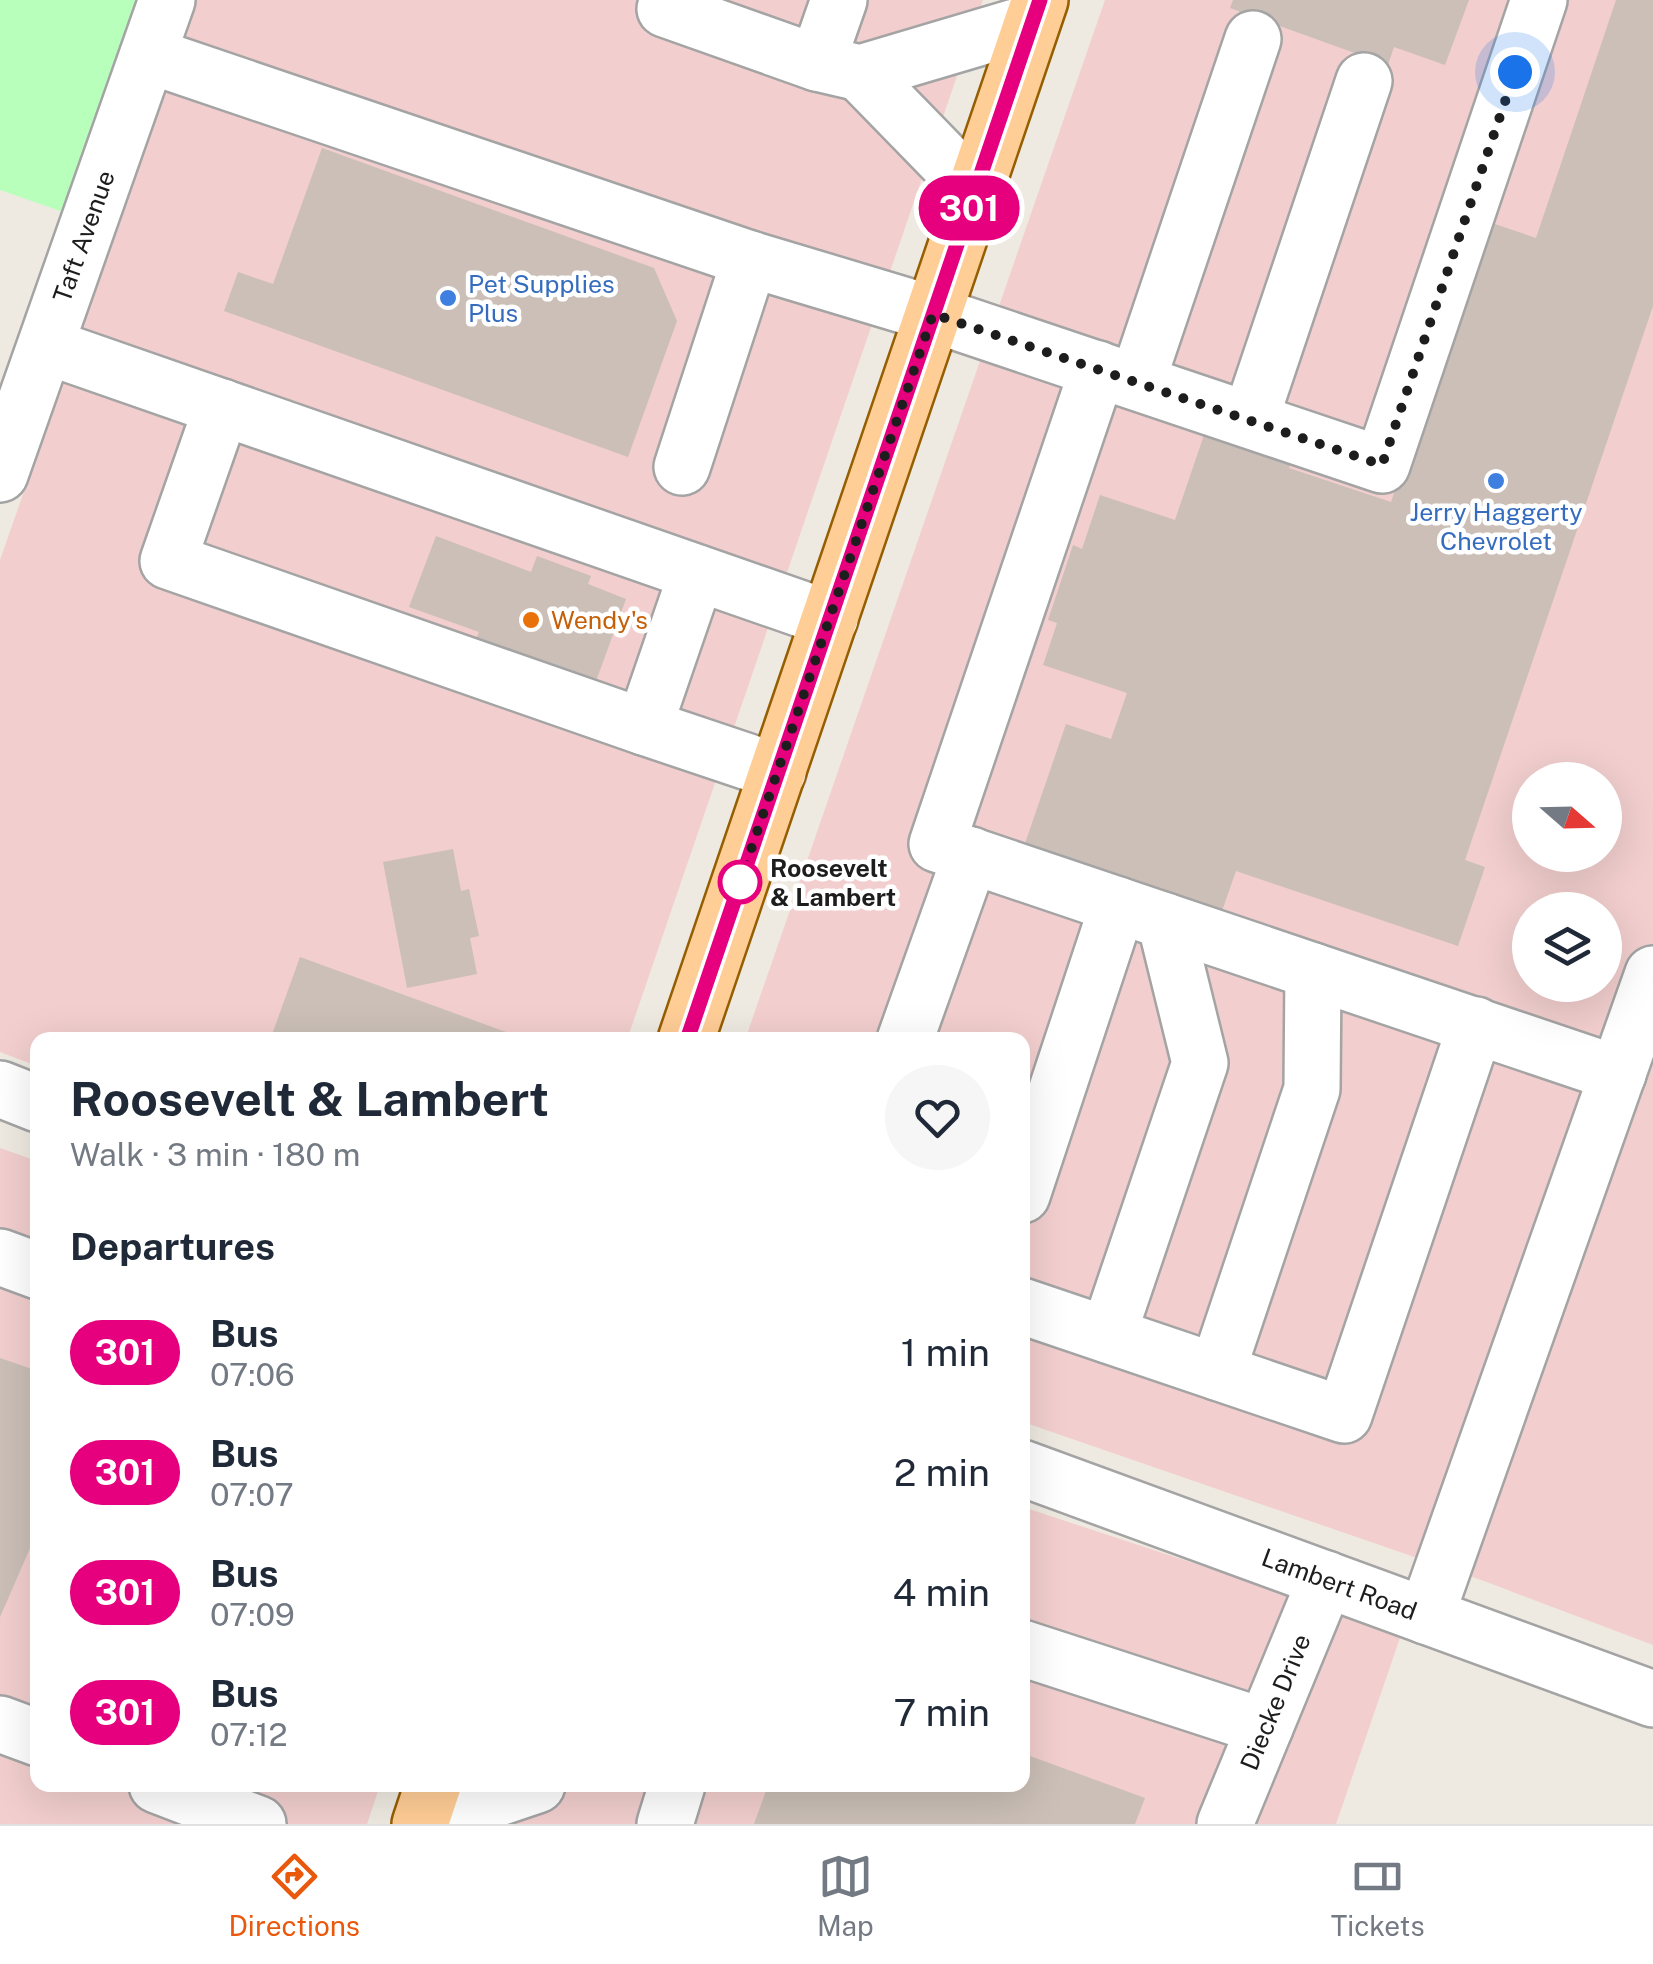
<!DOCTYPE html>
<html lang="en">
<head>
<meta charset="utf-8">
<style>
  :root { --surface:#fff; --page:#f6f6f7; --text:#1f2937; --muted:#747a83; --line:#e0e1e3; --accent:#ea580c }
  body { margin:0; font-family:"Public Sans",sans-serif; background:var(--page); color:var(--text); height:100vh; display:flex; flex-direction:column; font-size:38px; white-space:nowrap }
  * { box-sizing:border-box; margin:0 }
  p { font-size:32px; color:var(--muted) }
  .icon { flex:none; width:55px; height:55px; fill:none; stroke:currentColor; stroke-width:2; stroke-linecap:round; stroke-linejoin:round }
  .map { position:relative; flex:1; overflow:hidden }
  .drawer { position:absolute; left:30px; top:1032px; width:1000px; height:760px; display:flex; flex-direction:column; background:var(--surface); border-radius:20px; box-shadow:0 10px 40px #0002 }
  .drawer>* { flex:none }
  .badge { padding:0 20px; border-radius:32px; font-size:35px; line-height:65px }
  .needle { width:65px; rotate:110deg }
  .tools { position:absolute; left:1512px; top:762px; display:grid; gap:20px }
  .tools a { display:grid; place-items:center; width:110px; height:110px; border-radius:50%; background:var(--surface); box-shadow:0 10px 40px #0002; font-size:50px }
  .you { position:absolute; width:50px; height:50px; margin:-25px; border:8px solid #fff; border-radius:50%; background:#1a73e8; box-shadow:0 0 0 15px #1a73e833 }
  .map>.badge { position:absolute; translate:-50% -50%; box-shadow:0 0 0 5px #fff }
  h2 { padding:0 40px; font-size:38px; line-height:90px }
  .round { display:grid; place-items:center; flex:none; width:105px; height:105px; border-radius:52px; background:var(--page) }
  .summary { display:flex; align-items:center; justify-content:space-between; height:170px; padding:0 40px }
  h1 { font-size:48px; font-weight:700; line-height:75px }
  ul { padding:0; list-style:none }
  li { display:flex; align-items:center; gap:30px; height:120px; padding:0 40px }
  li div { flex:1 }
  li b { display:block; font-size:38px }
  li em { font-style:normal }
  li .badge { min-width:110px; font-weight:700; text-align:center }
  .dock { display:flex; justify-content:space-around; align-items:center; height:140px; border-top:2px solid var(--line); background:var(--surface); font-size:28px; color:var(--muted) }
  .dock a { display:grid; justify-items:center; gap:5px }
  .dock .on { color:var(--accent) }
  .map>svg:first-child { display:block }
  .commercial { fill:#f2cece; fill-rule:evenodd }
  .park { fill:#b8ffbb }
  .building { fill:#cbbfb7 }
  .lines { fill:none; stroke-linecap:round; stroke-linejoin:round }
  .minor-casing { stroke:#a4a4a4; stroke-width:60 }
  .major-casing { stroke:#955e00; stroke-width:60 }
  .minor { stroke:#fff; stroke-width:55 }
  .major { stroke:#ffcd96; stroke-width:55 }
  .line-casing { stroke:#fff; stroke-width:22 }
  .line { stroke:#e6007e; stroke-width:15 }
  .walk { stroke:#1d1d1d; stroke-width:10; stroke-dasharray:0 18 }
  .shop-dot { fill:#3f7fe0; stroke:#fff; stroke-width:4 }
  .food-dot { fill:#e8710a; stroke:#fff; stroke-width:4 }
  .stop-dot { fill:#fff; stroke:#e6007e; stroke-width:5 }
  .labels { text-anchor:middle; stroke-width:9; stroke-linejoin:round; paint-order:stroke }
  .street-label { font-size:25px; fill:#1d1d1d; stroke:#fff }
  .shop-label { font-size:25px; fill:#366cbe; stroke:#fff; text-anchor:start }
  .food-label { font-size:25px; fill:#c56008; stroke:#fff; text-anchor:start }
  .stop-label { font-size:25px; font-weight:bold; fill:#1d1d1d; stroke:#fff; text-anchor:start }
</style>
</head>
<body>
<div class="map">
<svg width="1653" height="1824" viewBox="0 0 1653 1824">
  <rect width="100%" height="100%" fill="#efeae1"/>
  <g class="commercial">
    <polygon points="196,0 983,0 627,1040 38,1040 37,1066 0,1052 0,560"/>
    <path d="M1105,0H1653V1645L1484,1581L1023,1422L1022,1040H745ZM1530,780H1605V855H1530ZM1530,910H1605V985H1530Z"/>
    <polygon points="0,1148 37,1161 38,1785 380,1785 367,1824 0,1824"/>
    <polygon points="1023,1507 1402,1632 1336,1824 480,1824 493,1785 1022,1785"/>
  </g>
  <polygon class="park" points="0,0 171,0 95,223 0,190"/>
  <g class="building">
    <polygon points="1233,0 1469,0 1445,65 1394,47 1388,65 1230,8"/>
    <polygon points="1616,0 1653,0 1653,306 1465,860 1485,867 1458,946 1236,871 1216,928 1019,861 1066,724 1111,739 1127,693 1043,665 1057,623 1048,620 1073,545 1082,549 1100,495 1175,520 1205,432 1291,461 1289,468 1391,502 1486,221 1536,238"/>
    <polygon points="322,148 654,268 677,321 628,457 224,311 238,272 273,284"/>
    <polygon points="436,536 531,572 537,556 591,576 588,584 626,599 596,681 476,639 479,632 409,607"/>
    <polygon points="453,849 461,891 469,889 479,936 470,938 477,974 407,988 383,862"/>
    <polygon points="300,957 528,1040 270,1040"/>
    <polygon points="0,1358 38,1371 38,1530 0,1617"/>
    <polygon points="1022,1753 1145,1798 1135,1824 754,1824 768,1785 1022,1785"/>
  </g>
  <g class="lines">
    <g class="minor-casing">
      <g id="minor">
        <polyline points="668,0 665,9 817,63 839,0"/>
        <polyline points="148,55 750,259 933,314 1382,465 1539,0"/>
        <polyline points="817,63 860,73 1032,22"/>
        <polyline points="860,73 975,191"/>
        <polyline points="46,346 830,619"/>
        <polyline points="1098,369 937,844 1618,1074"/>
        <polyline points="1137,382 1253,39"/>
        <polyline points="222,407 168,561 644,727 697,573"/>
        <polyline points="1250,420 1364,81"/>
        <polyline points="682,467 750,259"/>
        <path id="s1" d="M0,474L167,0"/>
        <polyline points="644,727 778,772"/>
        <polyline points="905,1040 971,855"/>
        <polyline points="0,1089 38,1104"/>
        <polyline points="1022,1195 1118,905"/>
        <polyline points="0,1257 38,1271"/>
        <polyline points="1022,1306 1344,1415 1476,1025"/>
        <polyline points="1108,1335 1200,1063 1165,921"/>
        <polyline points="1217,1372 1312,1089 1313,971"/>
        <path id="s2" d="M1022,1468L1653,1699"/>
        <polyline points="1426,1616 1653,974"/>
        <polyline points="1022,1648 1265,1727"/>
        <polyline points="0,1724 38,1738"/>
        <polyline points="157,1785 258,1824"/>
        <polyline points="421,1824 537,1785"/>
        <polyline points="665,1824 677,1785"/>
        <path id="s3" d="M1225,1824L1326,1579"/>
      </g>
    </g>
    <g class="major-casing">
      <g id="major">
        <polyline points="686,1040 1040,0"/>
        <polyline points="420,1824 433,1785"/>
      </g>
    </g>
    <use href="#minor" class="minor"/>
    <use href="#major" class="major"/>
  </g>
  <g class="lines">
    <g class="line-casing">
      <polyline id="line" points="687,1040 1040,0"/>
    </g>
    <use href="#line" class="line"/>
    <polyline class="walk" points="740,882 933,314 1382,465 1515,72"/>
  </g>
  <g class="shop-dot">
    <circle cx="448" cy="298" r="10"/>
    <circle cx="1496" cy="481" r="10"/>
  </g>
  <circle class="food-dot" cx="531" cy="620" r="10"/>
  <circle class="stop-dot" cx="740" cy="882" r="20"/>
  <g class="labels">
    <g class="street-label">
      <text dy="9" stroke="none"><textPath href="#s1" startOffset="252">Taft Avenue</textPath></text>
      <text dy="9" stroke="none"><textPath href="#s2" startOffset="338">Lambert Road</textPath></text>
      <text dy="9" stroke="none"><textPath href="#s3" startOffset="132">Diecke Drive</textPath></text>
    </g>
    <g class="shop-label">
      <text x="468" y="293">Pet Supplies<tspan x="468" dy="29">Plus</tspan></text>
      <text x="1496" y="521" text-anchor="middle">Jerry Haggerty<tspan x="1496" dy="29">Chevrolet</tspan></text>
    </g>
    <g class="food-label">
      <text x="551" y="629">Wendy's</text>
    </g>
    <g class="stop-label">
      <text x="770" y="877">Roosevelt<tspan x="770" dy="29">&amp; Lambert</tspan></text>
    </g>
  </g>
</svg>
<div class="tools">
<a><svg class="needle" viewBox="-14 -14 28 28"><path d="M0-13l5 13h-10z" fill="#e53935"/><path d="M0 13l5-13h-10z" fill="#747a83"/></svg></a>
<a><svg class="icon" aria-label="layers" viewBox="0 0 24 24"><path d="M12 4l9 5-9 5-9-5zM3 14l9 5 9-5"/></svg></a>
</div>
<div class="you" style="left:1515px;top:72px"></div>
<b class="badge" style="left:969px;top:208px;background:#e6007e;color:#fff">301</b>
<section class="drawer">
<div class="summary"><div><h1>Roosevelt &amp; Lambert</h1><p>Walk · 3 min · 180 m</p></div><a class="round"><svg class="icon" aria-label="heart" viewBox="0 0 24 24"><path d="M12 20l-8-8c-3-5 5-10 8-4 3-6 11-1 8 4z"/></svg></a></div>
<h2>Departures</h2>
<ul>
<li><span class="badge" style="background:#e6007e;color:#fff">301</span><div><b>Bus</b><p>07:06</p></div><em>1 min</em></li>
<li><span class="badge" style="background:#e6007e;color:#fff">301</span><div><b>Bus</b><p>07:07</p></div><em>2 min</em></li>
<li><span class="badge" style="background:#e6007e;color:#fff">301</span><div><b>Bus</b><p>07:09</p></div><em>4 min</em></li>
<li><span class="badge" style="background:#e6007e;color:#fff">301</span><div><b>Bus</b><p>07:12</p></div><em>7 min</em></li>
</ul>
</section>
</div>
<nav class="dock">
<a class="on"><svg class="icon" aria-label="directions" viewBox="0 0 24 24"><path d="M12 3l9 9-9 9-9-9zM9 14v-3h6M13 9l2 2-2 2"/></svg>Directions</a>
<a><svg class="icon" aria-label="map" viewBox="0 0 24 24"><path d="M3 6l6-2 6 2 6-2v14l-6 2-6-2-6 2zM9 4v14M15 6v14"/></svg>Map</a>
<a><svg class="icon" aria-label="tickets" viewBox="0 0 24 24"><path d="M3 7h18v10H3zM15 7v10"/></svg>Tickets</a>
</nav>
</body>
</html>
